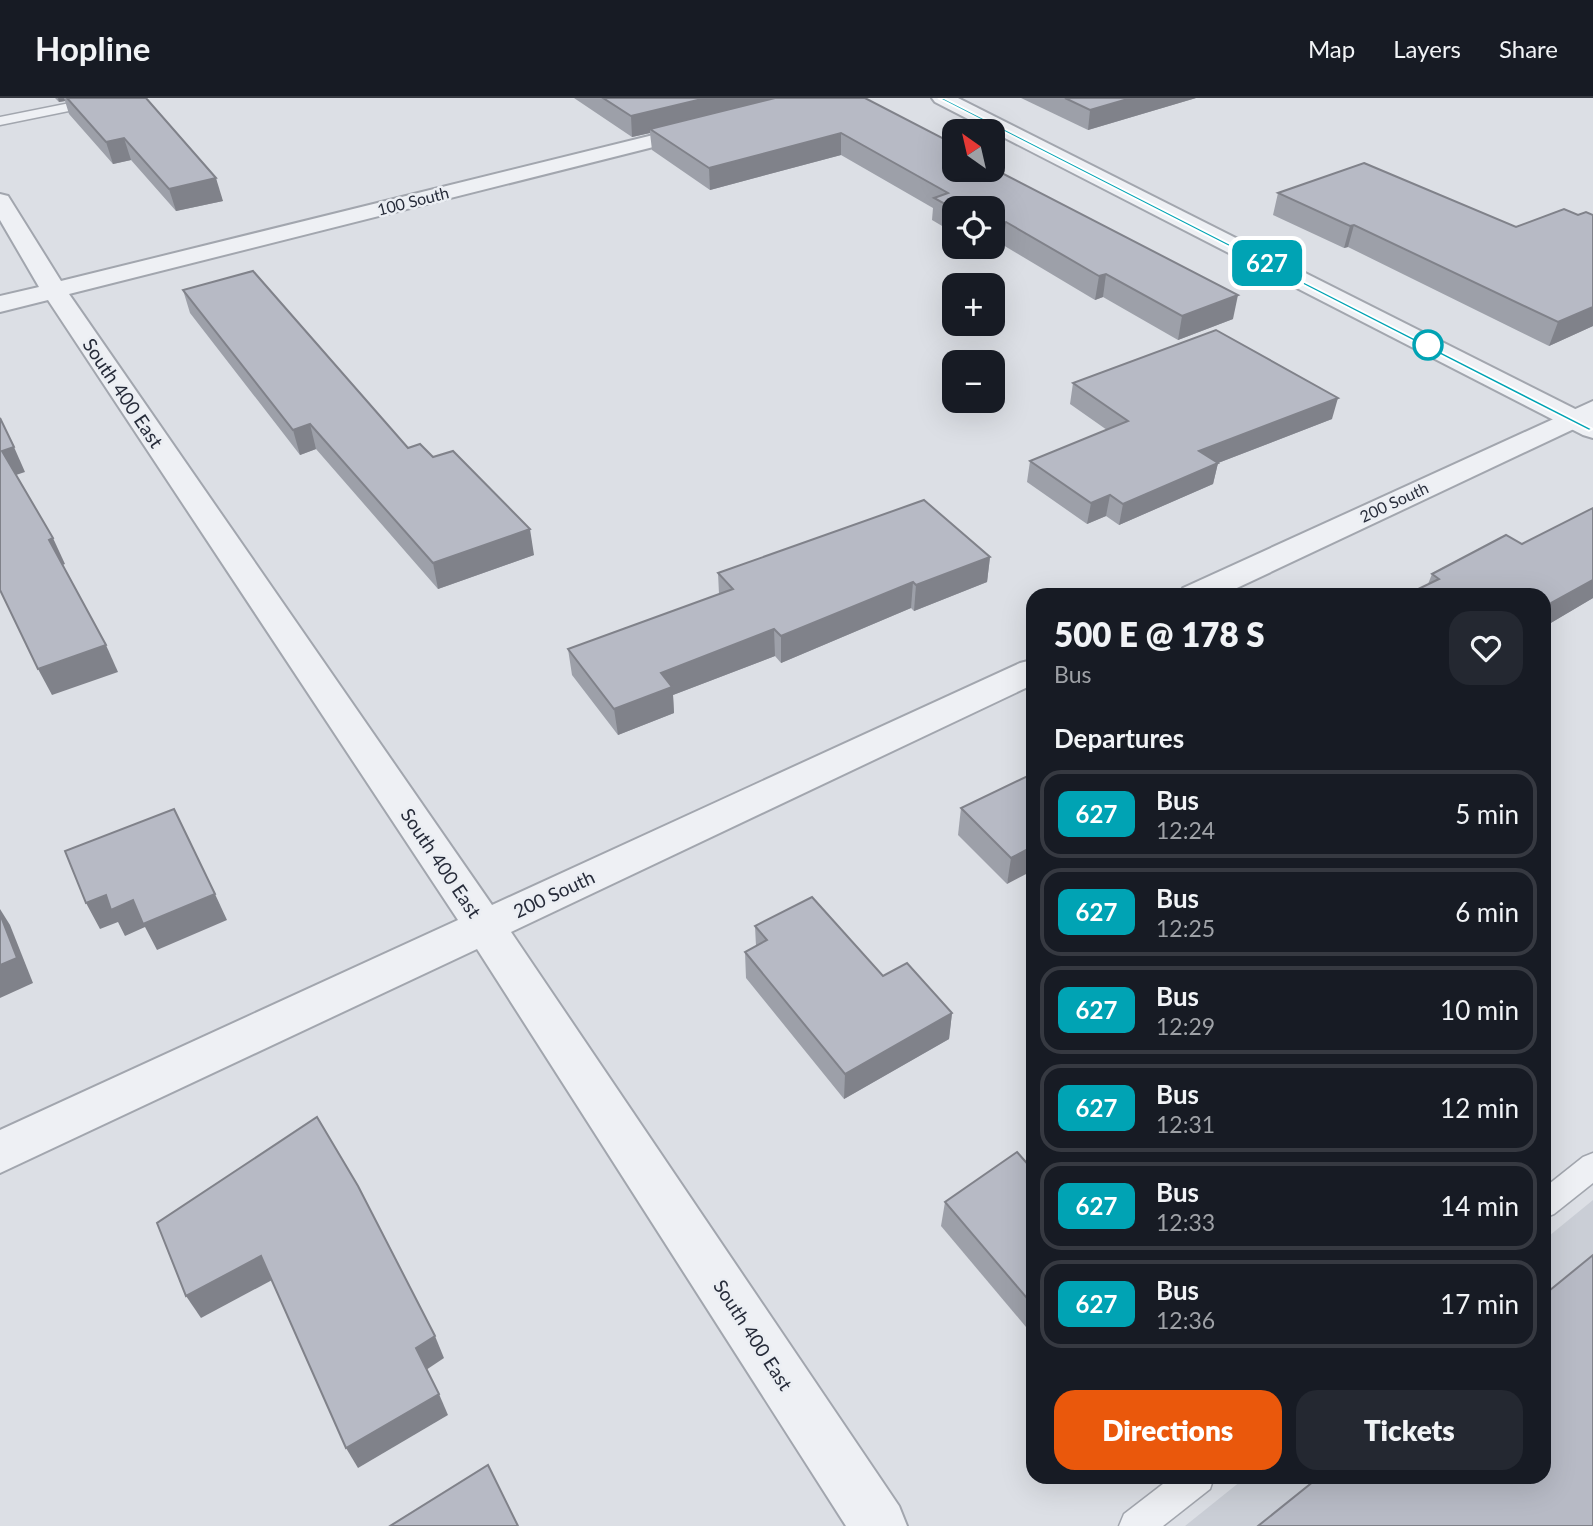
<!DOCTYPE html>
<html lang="en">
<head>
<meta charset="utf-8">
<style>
  :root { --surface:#171b24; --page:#242831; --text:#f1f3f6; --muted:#9ea1a6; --line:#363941; --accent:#ea580c }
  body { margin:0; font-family:Lato,sans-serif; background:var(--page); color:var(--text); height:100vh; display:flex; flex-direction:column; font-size:26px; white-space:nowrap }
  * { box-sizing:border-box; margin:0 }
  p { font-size:23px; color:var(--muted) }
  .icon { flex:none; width:38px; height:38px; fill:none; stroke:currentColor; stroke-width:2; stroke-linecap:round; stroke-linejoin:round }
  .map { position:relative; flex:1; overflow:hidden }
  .drawer { position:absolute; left:1026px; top:490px; width:525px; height:896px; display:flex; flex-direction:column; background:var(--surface); border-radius:21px; box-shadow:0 7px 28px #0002 }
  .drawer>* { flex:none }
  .badge { padding:0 14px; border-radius:10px; font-size:24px; line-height:46px }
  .needle { width:46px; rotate:326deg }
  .fabs { position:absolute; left:942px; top:21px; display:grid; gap:14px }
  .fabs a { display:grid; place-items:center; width:63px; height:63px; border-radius:14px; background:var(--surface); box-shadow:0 7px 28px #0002; font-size:35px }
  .map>.badge { position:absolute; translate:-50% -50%; box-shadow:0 0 0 4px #fff }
  h2 { padding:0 28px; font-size:26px; line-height:63px }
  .round { display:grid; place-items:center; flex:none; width:74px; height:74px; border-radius:21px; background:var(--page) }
  .head { display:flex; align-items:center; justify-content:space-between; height:119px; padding:0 28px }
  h1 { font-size:33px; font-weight:800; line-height:52px }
  .button { display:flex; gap:14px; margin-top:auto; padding:14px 28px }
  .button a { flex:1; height:80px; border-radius:21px; background:var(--accent); color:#fff; font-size:28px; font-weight:800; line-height:80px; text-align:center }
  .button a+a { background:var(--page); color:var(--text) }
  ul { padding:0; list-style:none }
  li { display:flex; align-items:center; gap:21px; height:88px; margin:0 14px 10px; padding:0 14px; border:4px solid var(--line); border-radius:21px }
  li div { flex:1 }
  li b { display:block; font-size:26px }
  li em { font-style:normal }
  li .badge { min-width:77px; font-weight:700; text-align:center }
  header { display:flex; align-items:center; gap:42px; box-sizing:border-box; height:98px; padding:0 35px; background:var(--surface); border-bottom:2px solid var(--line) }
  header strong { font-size:33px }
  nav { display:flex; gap:38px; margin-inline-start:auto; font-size:24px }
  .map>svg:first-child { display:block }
  .built { fill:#caced6 }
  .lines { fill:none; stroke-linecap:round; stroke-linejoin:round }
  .service-casing { stroke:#a2a6ae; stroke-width:3 }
  .minor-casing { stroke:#a2a6ae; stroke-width:4 }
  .tertiary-casing { stroke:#a2a6ae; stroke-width:4 }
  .service { fill:#eef0f4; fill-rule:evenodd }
  .minor { fill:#eef0f4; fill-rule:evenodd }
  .tertiary { fill:#eef0f4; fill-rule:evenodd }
  .wall { fill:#9da0a9 }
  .shaded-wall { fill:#80828a }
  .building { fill:#b7bac5; stroke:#80828a; stroke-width:2 }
  .line { fill:#00a3b4; stroke:#fff; stroke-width:2 }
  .stop-dot { fill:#fff; stroke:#00a3b4; stroke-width:3.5 }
  .labels { text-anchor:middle; stroke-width:5; stroke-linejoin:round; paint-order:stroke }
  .far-street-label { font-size:16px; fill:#272c3a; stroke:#ebeef3 }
  .street-label { font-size:19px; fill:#272c3a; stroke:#ebeef3 }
</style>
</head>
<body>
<header>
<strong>Hopline</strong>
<nav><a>Map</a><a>Layers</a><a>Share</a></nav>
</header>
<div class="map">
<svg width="1593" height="1428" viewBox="0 0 1593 1428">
  <rect width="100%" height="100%" fill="#dcdfe5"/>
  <polygon class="built" points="1593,1102 1593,1428 1185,1428 1246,1379 1544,1379 1544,1142"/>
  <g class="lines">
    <g class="service-casing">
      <g id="service">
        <polygon points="95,0 119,0 113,4 0,27 0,19"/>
        <polygon points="1593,1055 1593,1085 1554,1116 1544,1120 1544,1090 1583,1059"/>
        <polygon points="1172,1379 1214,1379 1210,1391 1163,1428 1119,1428 1124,1416"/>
      </g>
    </g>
    <g class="minor-casing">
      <g id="minor">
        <polygon points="702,25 709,27 712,31 709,35 69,196 492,807 1020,565 1032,562 1032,587 511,834 899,1408 907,1428 846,1428 477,851 0,1075 0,1032 458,822 48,202 0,214 0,198 39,189 0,122 0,96 8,98 61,183"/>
        <polygon points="1593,303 1593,322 1222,497 1179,497 1183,490"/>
      </g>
    </g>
    <g class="tertiary-casing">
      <polygon id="tertiary" points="932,0 958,0 1593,320 1593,340 1583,337 935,4"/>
    </g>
    <use href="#service" class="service"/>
    <use href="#minor" class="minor"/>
    <use href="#tertiary" class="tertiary"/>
  </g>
  <g class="wall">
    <polygon points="55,0 146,0 223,103 176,113 131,62 113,66 69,16 65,3 59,4"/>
    <polygon points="574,0 865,0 954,72 1233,221 1178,242 1103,199 1095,202 1003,147 986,153 979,149 992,149 992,110 954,110 954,135 932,122 933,110 841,57 710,92 652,52 650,35 632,39"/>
    <polygon points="1021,0 1196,0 1088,32"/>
    <polygon points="1278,95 1516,129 1578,117 1593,117 1593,228 1549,248 1348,149 1344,150 1273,117"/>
    <polygon points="183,192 408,350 433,359 534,457 438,491 316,351 300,357 190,215"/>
    <polygon points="1073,285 1332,321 1218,365 1213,386 1119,427 1106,418 1087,426 1027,384 1030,363 1107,332 1070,306"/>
    <polygon points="1593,410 1593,500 1544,529 1544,497 1428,486 1432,476 1522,446"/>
    <polygon points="990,459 987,484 914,513 911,510 781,565 775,558 673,597 674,615 618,637 572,577 568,551 719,496 718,475"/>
    <polygon points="1032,676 1007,786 958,737 961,710"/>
    <polygon points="755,828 883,878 952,915 949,941 844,1001 746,880 745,854 756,848"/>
    <polygon points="1032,1071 1032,1224 1026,1229 941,1128 945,1104"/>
  </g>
  <g class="shaded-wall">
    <polygon points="58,0 64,0 65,3 59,4"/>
    <polygon points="706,0 792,0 650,31 650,35 632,39 631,18"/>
    <polygon points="1131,0 1196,0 1088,32 1090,12"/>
    <polygon points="841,35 841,57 710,92 709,70"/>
    <polygon points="124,40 131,62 113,66 106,44"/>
    <polygon points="216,80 223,103 176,113 169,91"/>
    <polygon points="1006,124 1003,147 986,153 987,149 992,149 992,129"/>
    <polygon points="1354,127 1348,149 1344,150 1350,128"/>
    <polygon points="1106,176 1103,199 1095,202 1099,178"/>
    <polygon points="1238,197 1233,221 1178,242 1182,218"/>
    <polygon points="1593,209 1593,228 1549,248 1558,224"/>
    <polygon points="1338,300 1332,321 1218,365 1213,386 1119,427 1123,406 1199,353"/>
    <polygon points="310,326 316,351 300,357 293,332"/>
    <polygon points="14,349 25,374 13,378 2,353"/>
    <polygon points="1110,397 1106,418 1087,426 1091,405"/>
    <polygon points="530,431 534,457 438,491 433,465"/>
    <polygon points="53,440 65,466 60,468 49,442"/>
    <polygon points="990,459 987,484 914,513 916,487"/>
    <polygon points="1593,482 1593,500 1544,529 1544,509"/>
    <polygon points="913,484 911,510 781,565 781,538"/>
    <polygon points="774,531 775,558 673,597 674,615 618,637 614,611 661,575"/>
    <polygon points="106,547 118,574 52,597 38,571"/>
    <polygon points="1032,749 1032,773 1007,786 1011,760"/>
    <polygon points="215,796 227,822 157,852 145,829 125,838 118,824 100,831 86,805 106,797 133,802"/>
    <polygon points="0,811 10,827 33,885 0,900"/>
    <polygon points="952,915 949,941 844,1001 845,976"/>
    <polygon points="261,1158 274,1181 201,1220 186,1198"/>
    <polygon points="1032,1206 1032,1224 1026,1229"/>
    <polygon points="435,1238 444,1260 426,1272 416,1250"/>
    <polygon points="439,1296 448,1317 358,1370 346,1350"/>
  </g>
  <g class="building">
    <polygon points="67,0 146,0 216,80 169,91 124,40 106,44"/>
    <polygon points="603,0 706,0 631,18"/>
    <polygon points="775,0 865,0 954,46 954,72 992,72 992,70 1238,197 1182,218 1106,176 1099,178 1006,124 992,129 992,110 954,111 934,100 948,95 841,35 709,70 650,31"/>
    <polygon points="1065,0 1131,0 1090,12"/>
    <polygon points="1364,65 1516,129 1564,111 1578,117 1586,114 1593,117 1593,209 1558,224 1354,127 1350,128 1278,95"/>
    <polygon points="253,173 408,350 420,346 433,359 453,353 530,431 433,465 310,326 293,332 183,192"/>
    <polygon points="1216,232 1338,300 1199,353 1218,365 1123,406 1110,397 1091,405 1030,363 1128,323 1073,285"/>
    <polygon points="0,320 14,349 2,353 53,440 49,442 106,547 38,571 0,492"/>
    <polygon points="924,402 990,459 916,487 913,484 781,538 774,531 661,575 672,589 614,611 568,551 733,491 718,475"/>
    <polygon points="1593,410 1593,482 1544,509 1544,497 1406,497 1439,481 1432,476 1506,437 1522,446"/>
    <polygon points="1032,676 1032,749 1011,760 961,710"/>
    <polygon points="174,711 215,796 143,826 133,802 111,812 106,797 86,805 65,753"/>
    <polygon points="812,799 883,878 907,865 952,915 845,976 745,854 767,842 755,828"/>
    <polygon points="0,816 17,860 0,867"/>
    <polygon points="317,1019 358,1088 435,1238 416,1250 439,1296 346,1350 261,1158 186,1198 157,1125"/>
    <polygon points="1017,1054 1032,1071 1032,1206 945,1104"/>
    <polygon points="1593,1157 1593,1428 1258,1428 1319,1379 1544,1379 1544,1197"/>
    <polygon points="488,1367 518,1428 390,1428"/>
  </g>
  <polygon class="line" points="938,0 944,0 1593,331 1589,333"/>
  <circle class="stop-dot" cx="1428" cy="247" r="14"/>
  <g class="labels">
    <g class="far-street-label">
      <text transform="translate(413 103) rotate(-14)" y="6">100 South</text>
      <text transform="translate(1394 404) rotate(-25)" y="6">200 South</text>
    </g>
    <g class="street-label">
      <text transform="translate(123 295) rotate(56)" y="7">South 400 East</text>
      <text transform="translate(441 765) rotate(56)" y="7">South 400 East</text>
      <text transform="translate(554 796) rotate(-25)" y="7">200 South</text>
      <text transform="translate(753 1237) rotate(57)" y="7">South 400 East</text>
    </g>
  </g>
</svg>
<div class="fabs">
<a><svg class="needle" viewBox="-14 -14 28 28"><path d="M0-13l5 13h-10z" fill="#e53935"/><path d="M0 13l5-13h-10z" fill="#9ea1a6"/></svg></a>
<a><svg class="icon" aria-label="locate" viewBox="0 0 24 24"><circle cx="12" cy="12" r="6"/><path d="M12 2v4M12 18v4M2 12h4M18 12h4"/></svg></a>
<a>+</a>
<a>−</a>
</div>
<b class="badge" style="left:1267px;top:165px;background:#00a3b4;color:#fff">627</b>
<section class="drawer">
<div class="head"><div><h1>500 E @ 178 S</h1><p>Bus</p></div><a class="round"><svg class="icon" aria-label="heart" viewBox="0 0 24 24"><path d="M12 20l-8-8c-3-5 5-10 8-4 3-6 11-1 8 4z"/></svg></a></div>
<h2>Departures</h2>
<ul>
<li><span class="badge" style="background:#00a3b4;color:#fff">627</span><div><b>Bus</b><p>12:24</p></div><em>5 min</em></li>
<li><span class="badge" style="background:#00a3b4;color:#fff">627</span><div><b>Bus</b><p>12:25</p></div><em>6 min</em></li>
<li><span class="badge" style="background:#00a3b4;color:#fff">627</span><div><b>Bus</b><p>12:29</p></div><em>10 min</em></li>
<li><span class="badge" style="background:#00a3b4;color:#fff">627</span><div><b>Bus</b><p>12:31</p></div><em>12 min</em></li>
<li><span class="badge" style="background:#00a3b4;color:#fff">627</span><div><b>Bus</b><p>12:33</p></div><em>14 min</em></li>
<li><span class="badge" style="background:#00a3b4;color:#fff">627</span><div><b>Bus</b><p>12:36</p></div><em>17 min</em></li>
</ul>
<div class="button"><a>Directions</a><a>Tickets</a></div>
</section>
</div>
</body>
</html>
